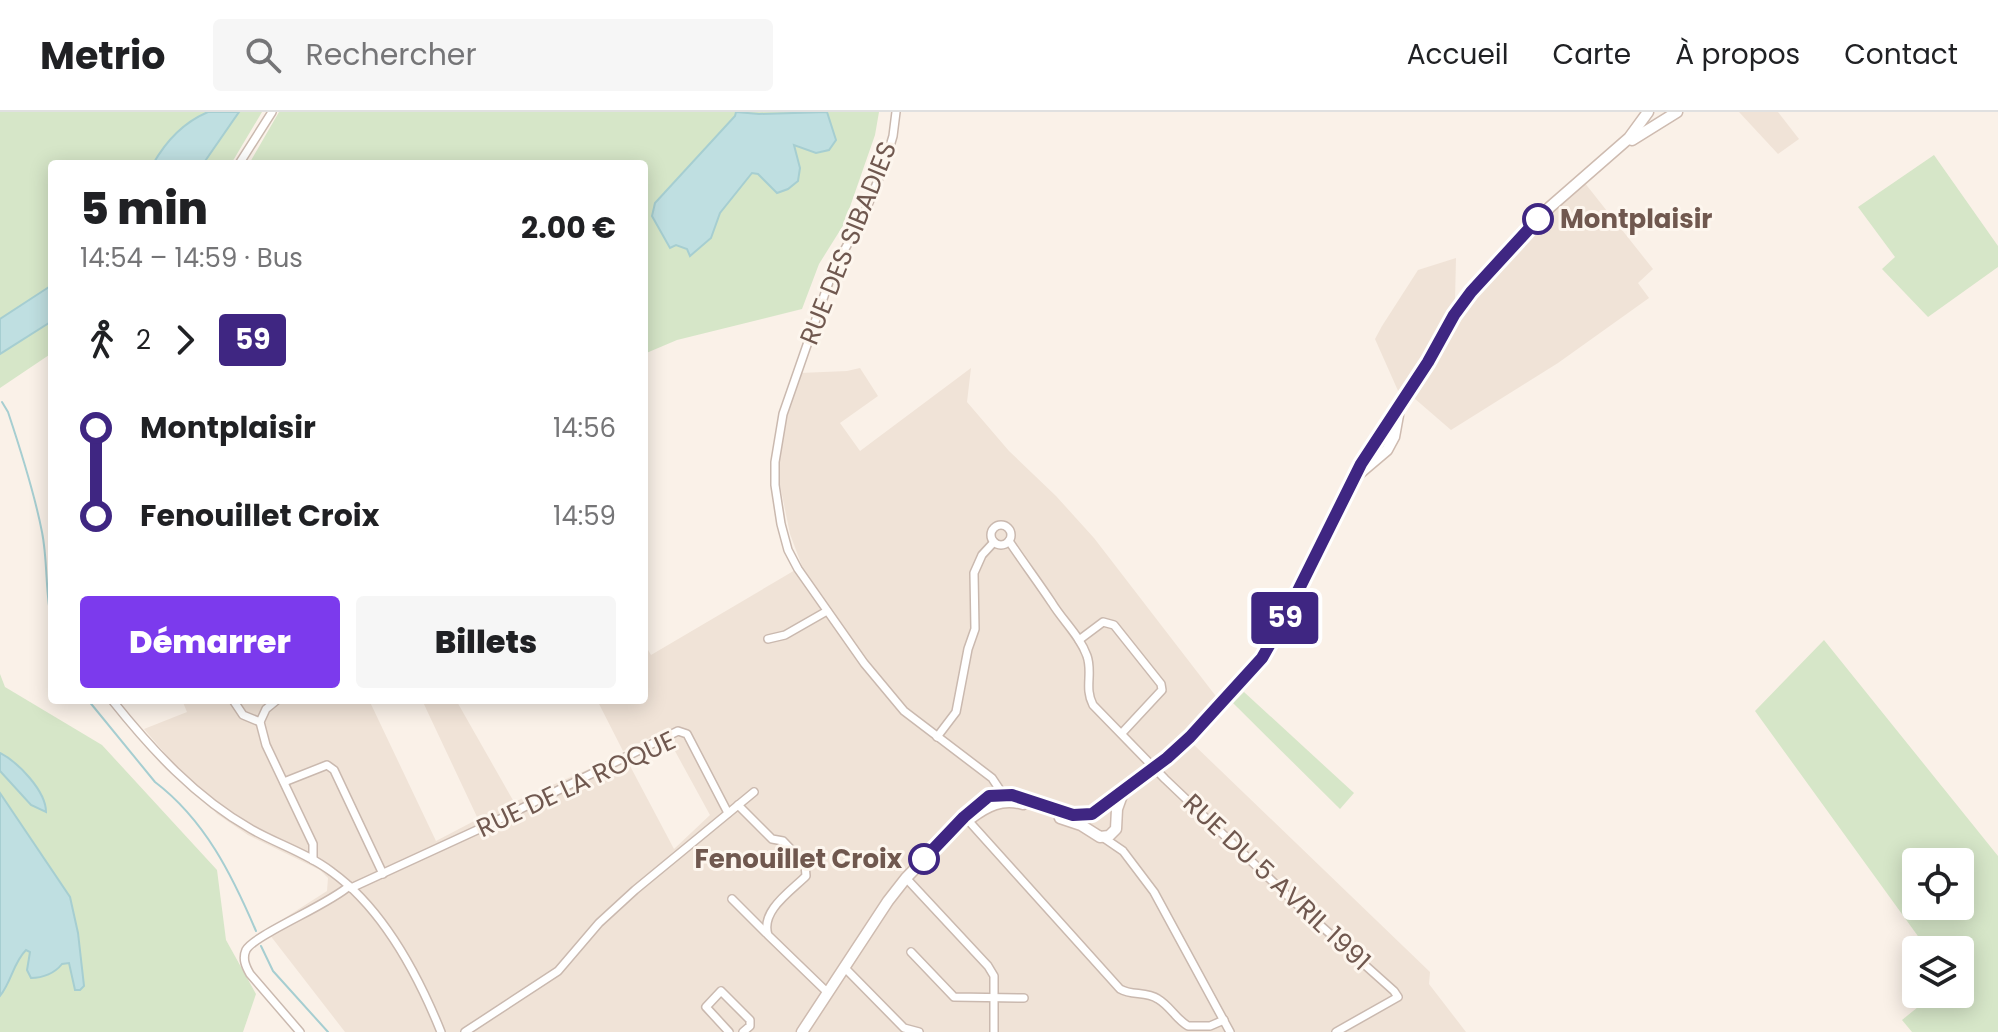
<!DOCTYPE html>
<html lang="fr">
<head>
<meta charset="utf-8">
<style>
  :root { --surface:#fff; --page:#f6f6f6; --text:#202124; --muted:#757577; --line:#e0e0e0; --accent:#7c3aed }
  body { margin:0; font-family:Poppins,sans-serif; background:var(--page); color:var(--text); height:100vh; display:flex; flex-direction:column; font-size:30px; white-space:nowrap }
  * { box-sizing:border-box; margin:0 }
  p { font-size:26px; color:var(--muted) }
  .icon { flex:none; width:44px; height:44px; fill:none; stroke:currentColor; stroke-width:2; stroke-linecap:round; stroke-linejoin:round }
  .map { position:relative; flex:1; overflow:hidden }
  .panel { position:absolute; left:48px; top:48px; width:600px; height:544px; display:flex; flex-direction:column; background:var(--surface); border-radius:8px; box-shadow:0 4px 20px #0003 }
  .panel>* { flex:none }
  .badge { padding:0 16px; border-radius:6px; font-size:28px; line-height:52px }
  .fabs { position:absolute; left:1902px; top:736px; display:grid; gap:16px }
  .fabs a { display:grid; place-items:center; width:72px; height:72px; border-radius:8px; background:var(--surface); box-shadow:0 4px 20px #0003; font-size:40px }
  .map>.badge { position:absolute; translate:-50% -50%; box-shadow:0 0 0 4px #fff }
  .legs { display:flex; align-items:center; gap:12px; height:88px; padding:0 32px; font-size:26px }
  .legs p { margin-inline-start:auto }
  .head { display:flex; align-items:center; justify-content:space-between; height:136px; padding:0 32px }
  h1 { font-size:44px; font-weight:800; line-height:60px }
  .cta { display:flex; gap:16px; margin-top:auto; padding:16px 32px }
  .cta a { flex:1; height:92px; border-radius:8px; background:var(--accent); color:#fff; font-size:32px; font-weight:800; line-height:92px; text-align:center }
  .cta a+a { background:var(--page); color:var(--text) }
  ul { padding:0 32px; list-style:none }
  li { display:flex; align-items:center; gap:28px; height:88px; font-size:30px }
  li i { display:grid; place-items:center; width:12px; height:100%; margin:0 10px; background:currentColor }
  li i::after { content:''; width:20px; height:20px; margin:-10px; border:6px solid; border-radius:50%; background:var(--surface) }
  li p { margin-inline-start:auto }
  li:first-child i { background:linear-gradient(#0000 50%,currentColor 0) }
  li:last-child i { background:linear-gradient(currentColor 50%,#0000 0) }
  header { display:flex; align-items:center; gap:48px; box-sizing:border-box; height:112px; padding:0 40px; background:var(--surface); border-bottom:2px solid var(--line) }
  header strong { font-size:38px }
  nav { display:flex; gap:44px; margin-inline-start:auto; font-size:28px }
  .search { width:560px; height:72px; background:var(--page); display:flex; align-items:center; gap:20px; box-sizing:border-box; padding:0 28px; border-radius:8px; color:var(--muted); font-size:30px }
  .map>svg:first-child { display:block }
  .residential { fill:#f0e3d7 }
  .green { fill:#d6e6c8; fill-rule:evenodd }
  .water { fill:#bfdfe1; stroke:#a6ced1; stroke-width:2 }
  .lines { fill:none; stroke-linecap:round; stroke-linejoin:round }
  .stream { stroke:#a6ced1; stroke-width:2 }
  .street-casing { stroke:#cab9af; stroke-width:10 }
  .secondary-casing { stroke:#cebbb0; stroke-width:13 }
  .street { stroke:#fff; stroke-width:7 }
  .secondary { stroke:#fff; stroke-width:10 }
  .line-1-casing { stroke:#fff; stroke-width:18 }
  .line-1 { stroke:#3f2682; stroke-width:12 }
  .stop-1-dot { fill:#fff; stroke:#3f2682; stroke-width:4 }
  .labels { text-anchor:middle; stroke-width:6; stroke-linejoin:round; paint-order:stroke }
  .stop-label { font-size:26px; font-weight:bold; fill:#70584f; stroke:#fdf6ee; text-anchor:start }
  .street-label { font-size:26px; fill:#70584f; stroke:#fdf6ee }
</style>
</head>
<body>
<header>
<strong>Metrio</strong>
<div class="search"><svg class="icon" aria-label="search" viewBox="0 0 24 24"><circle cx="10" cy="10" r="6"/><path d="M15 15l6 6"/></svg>Rechercher</div>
<nav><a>Accueil</a><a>Carte</a><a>À propos</a><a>Contact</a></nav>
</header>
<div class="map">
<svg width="1998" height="920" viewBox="0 0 1998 920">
  <rect width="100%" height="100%" fill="#faf1e8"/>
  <g class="residential">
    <polygon points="1739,0 1778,0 1799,27 1778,42"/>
    <polygon points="1584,70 1653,157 1638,171 1649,186 1558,251 1451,318 1414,286 1399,281 1375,227 1382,214 1418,158 1456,146 1455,189 1466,198 1555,96"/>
    <polygon points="860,256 878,284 840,311 860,339 971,256 967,290 1009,339 1056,384 1094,426 1225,596 1192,631 1430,860 1429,872 1466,920 345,920 266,818 327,779 328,766 320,758 248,723 217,702 144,617 187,600 182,588 369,588 436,729 478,707 422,588 456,588 514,690 589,657 596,668 629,652 674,737 710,703 664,619 623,639 597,588 644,588 644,531 651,543 802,454 790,422 779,368 781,327 786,303 800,261 847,259"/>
  </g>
  <g class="green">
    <polygon points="0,0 262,0 231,52 52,52 52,241 0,276"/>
    <polygon points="279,0 879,0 875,23 844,112 819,152 802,197 677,228 644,242 644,52 249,52"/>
    <polygon points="1934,43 1998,134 1998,155 1928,205 1882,157 1895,145 1858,95"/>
    <path d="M1824,528L1998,744V920H1912L1902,908L1934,882H1960V838H1928L1755,599ZM1916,750H1960V794H1916Z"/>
    <polygon points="0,562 5,575 102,633 217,758 226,828 256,882 243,920 0,920"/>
    <polygon points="1244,580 1354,681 1340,697 1233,591"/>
  </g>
  <g class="water">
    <path d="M208,0H239L203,52H153C166,29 184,10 208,0Z"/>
    <polygon points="736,0 759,2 827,0 836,28 829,38 816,41 794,33 800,56 798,69 788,77 777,81 758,62 752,61 720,101 711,126 690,144 687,137 676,133 670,136 652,104 655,91 735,4"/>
    <polygon points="52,173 52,209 0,242 0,207"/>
    <path d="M0,641C18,650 46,679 46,700L31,693L0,659Z"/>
    <path d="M0,681L70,785L78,821L84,874L80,878H75L69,851L62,852C55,861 43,866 31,866L27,858L30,840L26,838C13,851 12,869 0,884Z"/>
  </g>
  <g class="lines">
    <g class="stream">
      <path d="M2,290L8,300C21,339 34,379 42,420C48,450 45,482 52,512"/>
      <path d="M88,588L155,670C205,708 232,763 256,819"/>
      <polyline points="261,834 273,859 328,920"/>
    </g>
    <g class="street-casing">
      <g id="street">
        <polyline points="896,0 893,24 885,51 865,100 832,161 783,302 775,350 775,373 781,412 788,438 798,457 864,551 904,599 992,666 1000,678 1000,685"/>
        <polyline points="239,52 272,0"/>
        <circle cx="1001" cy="423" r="10"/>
        <path d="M1009,429C1023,450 1038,470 1052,491C1063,509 1080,524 1087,544C1093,561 1084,576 1093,593L1165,667L1291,787L1394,879L1398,885L1336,920"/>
        <polyline points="768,527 785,523 827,499"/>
        <polyline points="1079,528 1103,510 1114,513 1161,572 1162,578 1122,621"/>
        <path d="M112,588C151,637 196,686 251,717C277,732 307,741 332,760C383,797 418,863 441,920"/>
        <polyline points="233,588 243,603 260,610"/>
        <polyline points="277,588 266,597 260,610 266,633 313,732 313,748"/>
        <polyline points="937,625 956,600 968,537 975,517 974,461 982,443 994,430"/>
        <polyline points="284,670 327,653 334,658 383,762"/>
        <path d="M738,693L772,727L783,729L805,752L806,764C791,779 760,799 768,823L828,881"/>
        <path d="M966,706L1120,877C1132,884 1146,879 1158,887C1170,894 1176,907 1188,914H1210L1224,908"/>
        <polyline points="1104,726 1123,739 1154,780 1230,920"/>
        <polyline points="906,766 988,854 994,864 994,920"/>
        <polyline points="351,776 488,713 678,619 687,622 728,701"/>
        <polyline points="732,787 766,821"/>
        <polyline points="911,840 954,885 1024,886"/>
        <polyline points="844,855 904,916 919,920"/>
        <path d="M300,920L250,862C246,855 242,847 246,838C254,823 330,792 349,774"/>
        <polyline points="465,920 558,859 599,811 635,778 754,680"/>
        <polyline points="729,920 706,895 721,879 750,908 750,914 743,920"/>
      </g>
    </g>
    <g class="secondary-casing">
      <g id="secondary">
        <polyline points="1632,28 1677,0"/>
        <polyline points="1361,360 1387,338 1394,325 1398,303"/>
        <path d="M971,706C987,694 1002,686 1023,692"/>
        <polyline points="1060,706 1081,713 1100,725 1109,724 1116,717 1117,697 1122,683"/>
        <polyline points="802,920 888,789 906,766 983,687 993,683 1012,683 1073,703 1092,702 1167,646 1190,625 1262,546 1283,509 1361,352 1428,250 1454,203 1471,180 1550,95 1629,26 1648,0"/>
      </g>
    </g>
    <use href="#street" class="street"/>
    <use href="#secondary" class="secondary"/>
  </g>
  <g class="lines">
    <g class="line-1-casing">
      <polyline id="line-1" points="924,747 964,705 989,684 1012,683 1073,703 1092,702 1167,646 1190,625 1262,546 1283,509 1361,352 1428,250 1454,203 1471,180 1538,107"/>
    </g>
    <use href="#line-1" class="line-1"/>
  </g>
  <g class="stop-1-dot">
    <circle cx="1538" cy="107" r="14"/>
    <circle cx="924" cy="747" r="14"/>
  </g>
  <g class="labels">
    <g class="stop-label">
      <text x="1560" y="116">Montplaisir</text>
      <text x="902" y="756" text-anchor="end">Fenouillet Croix</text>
    </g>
    <g class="street-label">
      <text transform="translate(848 131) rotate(-68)" y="9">RUE DES SIBADIES</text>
      <text transform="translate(576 672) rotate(-25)" y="9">RUE DE LA ROQUE</text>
      <text transform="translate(1277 770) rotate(43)" y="9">RUE DU 5 AVRIL 1991</text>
    </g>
  </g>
</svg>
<div class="fabs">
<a><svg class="icon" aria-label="locate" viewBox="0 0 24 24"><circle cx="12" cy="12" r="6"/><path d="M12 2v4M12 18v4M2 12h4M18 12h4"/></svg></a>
<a><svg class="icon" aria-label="layers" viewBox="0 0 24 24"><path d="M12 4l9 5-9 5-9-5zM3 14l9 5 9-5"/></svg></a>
</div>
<b class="badge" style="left:1285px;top:506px;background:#3f2682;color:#fff">59</b>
<section class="panel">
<div class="head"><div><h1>5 min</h1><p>14:54 – 14:59 · Bus</p></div><b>2.00 €</b></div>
<div class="legs"><svg class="icon" aria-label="walk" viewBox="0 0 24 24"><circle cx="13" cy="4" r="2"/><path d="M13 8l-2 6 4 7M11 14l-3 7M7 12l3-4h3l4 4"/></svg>2<svg class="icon" aria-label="forward" viewBox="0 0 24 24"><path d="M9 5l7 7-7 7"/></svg><b class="badge" style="background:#3f2682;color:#fff">59</b></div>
<ul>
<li><i style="color:#3f2682"></i><b>Montplaisir</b><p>14:56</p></li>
<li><i style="color:#3f2682"></i><b>Fenouillet Croix</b><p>14:59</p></li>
</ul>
<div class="cta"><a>Démarrer</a><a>Billets</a></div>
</section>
</div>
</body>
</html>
